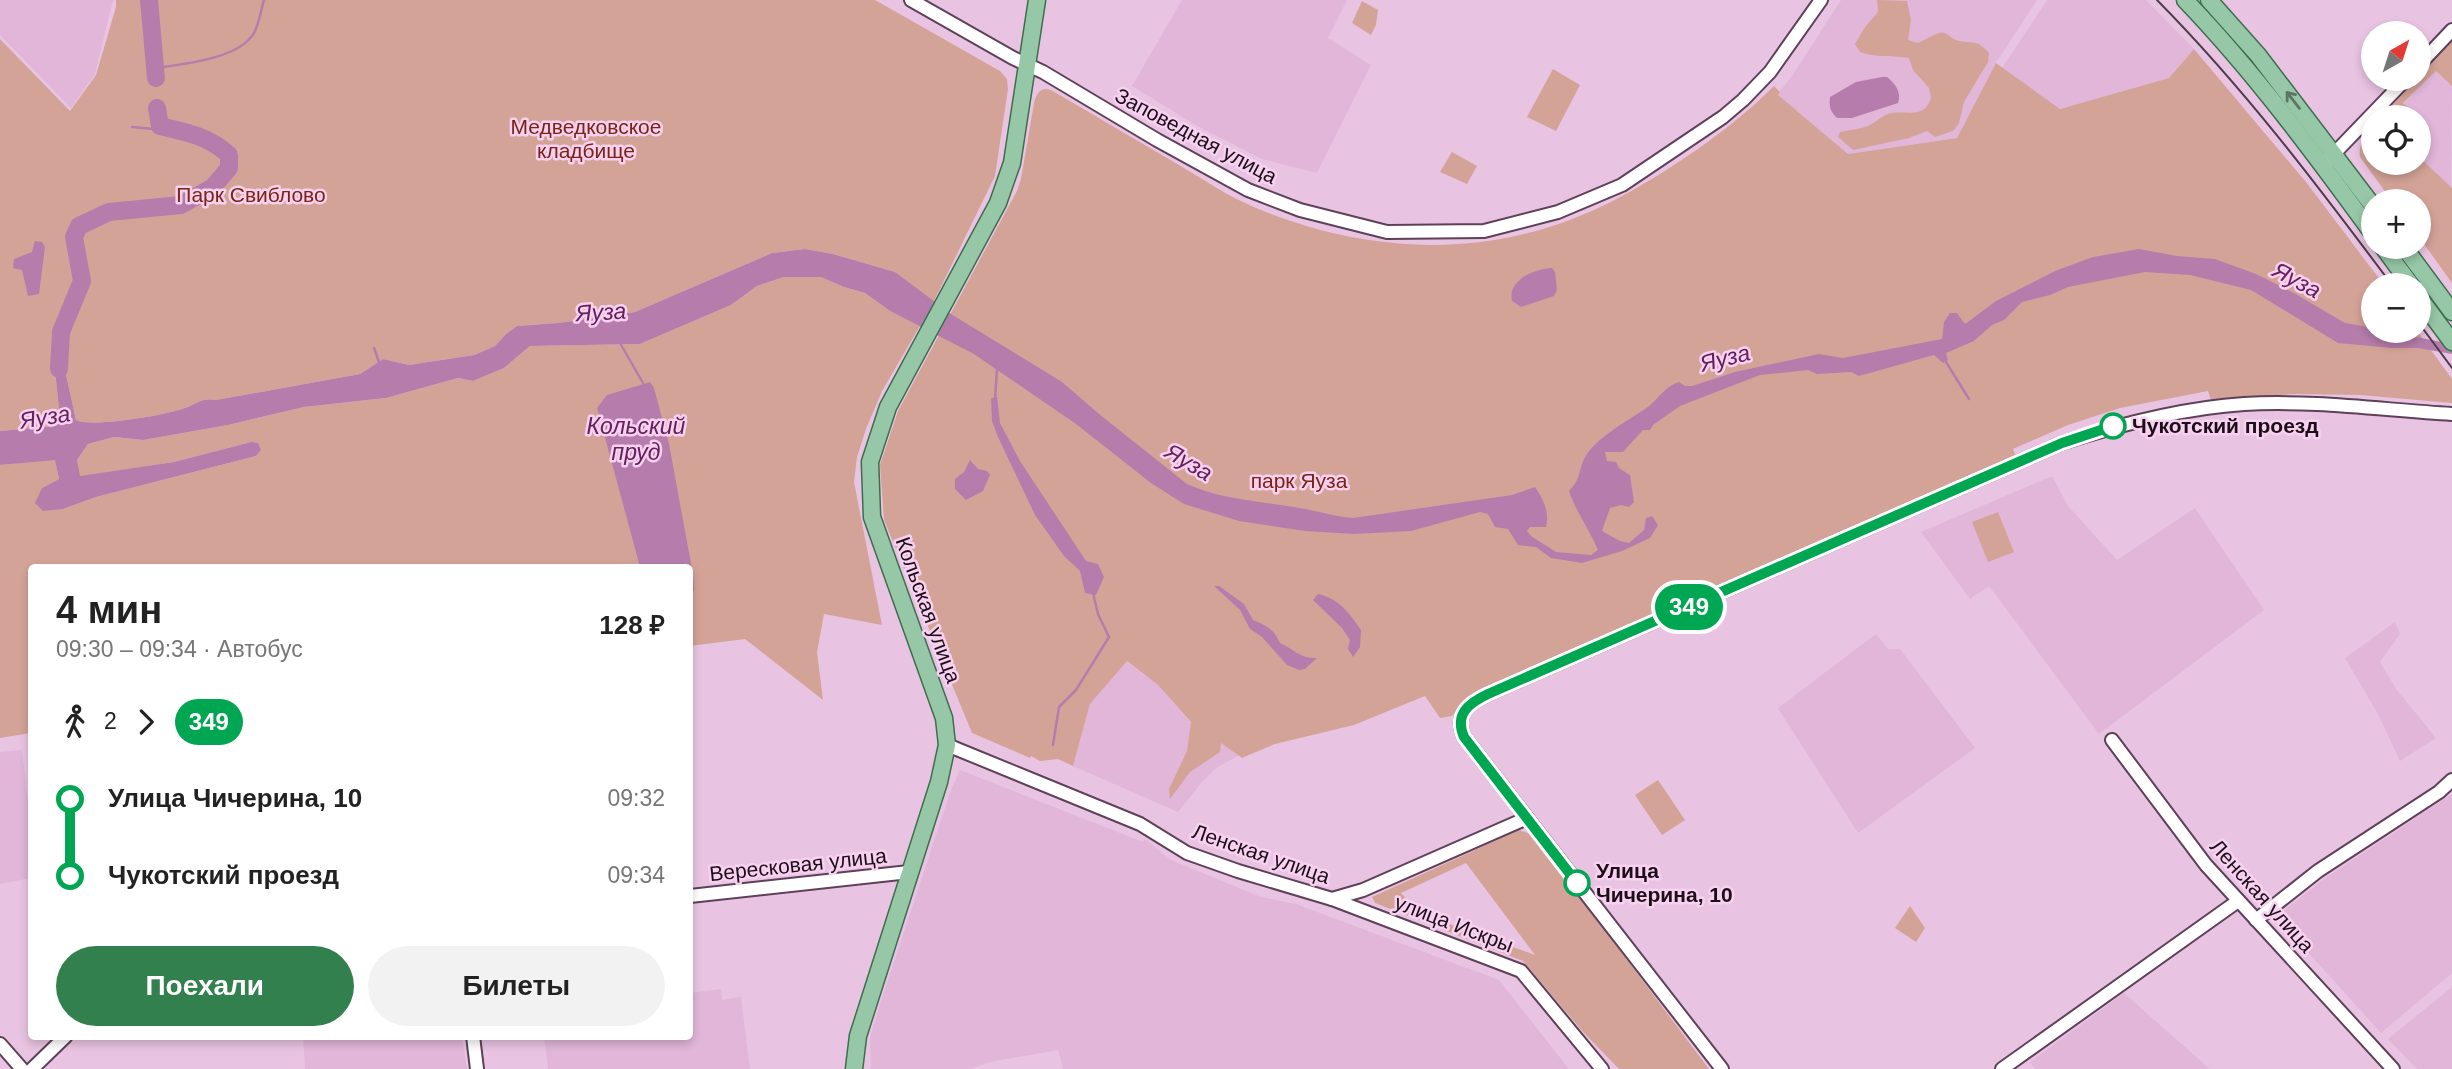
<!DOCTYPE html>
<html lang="ru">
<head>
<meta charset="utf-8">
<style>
  :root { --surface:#fff; --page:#f2f2f2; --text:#222; --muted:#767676; --accent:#33804f }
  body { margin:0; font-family:Helvetica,sans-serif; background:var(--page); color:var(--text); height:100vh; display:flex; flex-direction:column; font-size:26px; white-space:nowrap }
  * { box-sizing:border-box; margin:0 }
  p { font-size:23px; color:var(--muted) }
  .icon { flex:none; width:38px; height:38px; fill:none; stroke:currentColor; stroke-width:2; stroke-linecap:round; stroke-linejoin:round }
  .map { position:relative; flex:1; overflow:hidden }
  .side { position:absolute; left:28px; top:564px; width:665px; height:476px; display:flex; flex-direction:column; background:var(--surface); border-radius:7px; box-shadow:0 4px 10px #0003 }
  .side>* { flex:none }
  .badge { padding:0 14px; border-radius:23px; font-size:24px; line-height:46px }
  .needle { width:46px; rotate:39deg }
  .controls { position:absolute; left:2361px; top:21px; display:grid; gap:14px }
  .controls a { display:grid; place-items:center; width:70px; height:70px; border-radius:50%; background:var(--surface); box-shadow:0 4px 10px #0003; font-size:35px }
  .map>.badge { position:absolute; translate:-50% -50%; box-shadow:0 0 0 4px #fff }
  .legs { display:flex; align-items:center; gap:10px; height:77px; padding:0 28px; font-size:23px }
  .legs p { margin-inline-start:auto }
  .summary { display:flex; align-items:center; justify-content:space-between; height:119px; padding:0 28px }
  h1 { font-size:38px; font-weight:700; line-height:52px }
  .cta { display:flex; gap:14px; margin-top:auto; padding:14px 28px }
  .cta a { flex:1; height:80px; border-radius:42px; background:var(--accent); color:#fff; font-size:28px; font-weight:700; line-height:80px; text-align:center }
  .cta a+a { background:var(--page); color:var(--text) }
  ul { padding:0 28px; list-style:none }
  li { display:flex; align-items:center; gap:24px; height:77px; font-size:26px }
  li i { display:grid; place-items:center; width:10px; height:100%; margin:0 9px; background:currentColor }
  li i::after { content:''; width:18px; height:18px; margin:-9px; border:5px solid; border-radius:50%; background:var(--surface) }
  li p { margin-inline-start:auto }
  li:first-child i { background:linear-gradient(#0000 50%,currentColor 0) }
  li:last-child i { background:linear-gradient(currentColor 50%,#0000 0) }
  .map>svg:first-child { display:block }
  .built { fill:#e1b6d9 }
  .green { fill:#d4a398; fill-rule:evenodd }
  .water { fill:#b67dac }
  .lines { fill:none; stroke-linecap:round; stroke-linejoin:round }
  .stream { stroke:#b67dac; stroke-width:2.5 }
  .river { stroke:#b67dac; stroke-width:18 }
  .minor-casing { stroke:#5f4059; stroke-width:16 }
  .major-casing { stroke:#3e6e4f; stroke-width:19 }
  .minor { stroke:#fff; stroke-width:12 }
  .major { stroke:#96c7a6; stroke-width:16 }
  .tram { stroke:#4f3c4b; stroke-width:2 }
  .oneway { stroke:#5f7467 }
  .line-1-casing { stroke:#fff; stroke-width:16 }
  .line-1 { stroke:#00a651; stroke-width:10 }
  .stop-1-dot { fill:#fff; stroke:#00a651; stroke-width:3.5 }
  .labels { text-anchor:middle; stroke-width:5; stroke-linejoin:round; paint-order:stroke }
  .park-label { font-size:21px; fill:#7b2413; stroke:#f7d1ef }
  .street-label { font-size:21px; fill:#1c0f1a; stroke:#f7d1ef }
  .stop-label { font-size:21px; font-weight:bold; fill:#1c0f1a; stroke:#f7d1ef; text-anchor:start }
  .water-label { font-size:23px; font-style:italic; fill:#66215d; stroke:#f7d1ef }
</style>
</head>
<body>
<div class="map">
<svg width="2452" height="1069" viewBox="0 0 2452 1069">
  <rect width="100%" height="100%" fill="#e9c4e2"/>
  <g class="built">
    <polygon points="0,0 113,0 95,74 71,108 0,35"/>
    <polygon points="1182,0 1347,0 1328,38 1371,65 1317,173 1262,159 1199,127 1132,86"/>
    <polygon points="1841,0 2037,0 1996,63 1957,138 1848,154 1777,95 1792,76"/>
    <polygon points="2047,0 2146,0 2194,49 2169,78 2060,109 2002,68"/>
    <polygon points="2436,70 2452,86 2451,190 2419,157 2419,120 2403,104"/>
    <polygon points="2052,476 2068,506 2117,560 2195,508 2264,610 2099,734 1989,586 1970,599 1921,532"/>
    <polygon points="2395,622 2400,634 2380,662 2396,689 2436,738 2400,761 2378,714 2345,658"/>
    <polygon points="1876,634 1888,649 1900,649 1975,748 1858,833 1778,708"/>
    <polygon points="1126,661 1158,685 1193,725 1240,755 1216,768 1202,782 1178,812 1073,766 1090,704"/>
    <polygon points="22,750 31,827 31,878 0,884 0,752"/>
    <polygon points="960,770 1143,842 1145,839 1171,860 1261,897 1296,904 1499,980 1569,1069 1063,1069 1058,1050 990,1062 970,1069 871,1069 870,1038 879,1007 951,790"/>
    <polygon points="2452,794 2452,973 2381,1033 2276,917 2324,879"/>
    <polygon points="2452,987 2452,1069 2417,1069 2388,1039"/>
    <polygon points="721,989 722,1000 741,997 750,1069 548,1069 544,1036 690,1036 690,993"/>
    <polygon points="2124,993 2210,1069 2035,1069 2030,1062"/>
    <polygon points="303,1036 462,1036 467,1069 305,1069"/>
  </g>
  <g class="green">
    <path d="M116,0H875L1000,71L1007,79L1008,89L995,176L933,303L895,272L833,254L805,249L772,253L635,312L558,323L517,326L506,334L495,346L474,355L409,365L383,359L360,374L216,400C199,398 200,403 185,408C167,415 92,428 76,420L65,370L61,340L55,371L60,418L55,426L0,431V39L70,111L96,75L116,7Z"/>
    <path d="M1877,0L1907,1L1911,20L1908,40L1918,43C1925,40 1932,35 1939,33C1947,30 1951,40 1959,41C1975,44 1976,39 1989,53L1988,62L1964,102L1959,123L1953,131L1935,137L1927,131L1909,138L1853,150L1838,137L1840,132C1849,130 1860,129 1868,126C1875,123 1880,117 1888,114C1904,109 1924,121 1931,98L1929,88L1913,70L1909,58C1892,55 1876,58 1860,52L1855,44L1865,27L1878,12Z"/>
    <polygon points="1362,1 1378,10 1376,25 1371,35 1352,23"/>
    <polygon points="2452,39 2452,86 2436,71 2403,103 2417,117 2382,117"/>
    <path d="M2194,49L2306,182L2384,285H2373V331H2417L2452,379V403L2360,395L2294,394L2211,400L2208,391L2120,408L2068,425L2013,449L2016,457L1466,698L1452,716L1440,718L1425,696L1354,725L1275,744L1242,758L1221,743L1220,752L1190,772L1170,799L1169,789L1187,751L1191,722L1158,685L1127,661L1090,704L1073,766L1058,759L1040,761L1031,756L1030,758L972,733L884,520L880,465L898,411L1017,191L1021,179L1034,103C1036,94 1041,86 1051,90C1094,115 1136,140 1179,165C1200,177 1221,192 1243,202C1331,243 1437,258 1532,232C1587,218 1637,190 1683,159C1716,137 1746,114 1774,86L1780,92L1778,95L1848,154L1957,138L1996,63L2060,109L2169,78Z"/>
    <polygon points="1553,69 1580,85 1556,131 1527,117"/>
    <path d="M2373,128V163H2418L2419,157L2452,188V283L2419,237L2418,201H2392L2360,157C2358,144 2365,137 2373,128Z"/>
    <polygon points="1452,152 1477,166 1467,184 1440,172"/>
    <polygon points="784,277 822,277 844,287 865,293 890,311 920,326 882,391 866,429 857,457 854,482 882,625 824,614 817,652 823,700 745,639 690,646 690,567 32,567 31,733 0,738 0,465 55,459 59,479 42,488 63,509 96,497 256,456 261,450 251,442 174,462 79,477 77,460 88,444 114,437 143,440 228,425 304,407 386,398 458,378 473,381 504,368 530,346 640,344 731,305 757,286"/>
    <polygon points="1998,512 2014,552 1988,562 1972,522"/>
    <polygon points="1658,780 1685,820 1662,835 1635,795"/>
    <path d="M1519,830L1533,835L1709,1069H1619L1583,1032L1523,961L1375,903L1372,897ZM1466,863L1535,955L1419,913L1401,893Z"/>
    <polygon points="1910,906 1925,928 1916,942 1895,928"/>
  </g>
  <g class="water">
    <path d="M1882,77H1887C1895,83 1902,93 1898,103L1852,118H1837C1830,111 1829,107 1830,97L1856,82Z"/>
    <polygon points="35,241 42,242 45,247 39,294 28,296 22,270 13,268 14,259 32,252"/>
    <path d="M805,249L833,254L895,272L951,314L1062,382L1099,414L1187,484C1219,499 1259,501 1294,507C1314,510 1332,516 1353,518L1512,495L1535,487C1543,498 1550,513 1546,527H1530L1527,531L1531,536L1556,552L1591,555L1598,550C1589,529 1576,512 1569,491C1582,478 1578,470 1585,457C1596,438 1627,421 1645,409C1658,401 1663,387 1679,382L1685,386H1692L1735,372L1819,354L1843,358L1942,339L1944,322L1950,313H1957L1965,324L1996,301L2055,271L2093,257L2139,249L2177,256L2215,259L2256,274L2294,293L2345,323L2373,328V331H2385L2452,344V354L2418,348H2392L2338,343L2251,290L2190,275L2145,272L2068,287L2050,295L2022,302L2004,320L1992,325L1974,341L1946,353L1948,360L1943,363L1934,355L1859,376L1851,372L1817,374L1808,370L1760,375L1680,406L1653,425L1650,430H1643L1623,452H1605L1607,461L1616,462L1619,468L1630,475L1634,502L1629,507L1621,505L1610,508L1602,531L1620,541L1629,543L1644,530L1646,518L1652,516L1658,525L1650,538L1622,551L1582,563L1551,558L1536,547L1518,545L1508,529L1495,527L1488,514L1480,512L1411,531L1354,534L1305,531L1239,521L1184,504L1151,483L1076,424L974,354L890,311L865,293L844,287L821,277H784L757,286L731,305L640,344L530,346L504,368L473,381L458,378L386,398L304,407L228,425L143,440L114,437L88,444L77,460L80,476L174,462L251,442L258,443L261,450L256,456L96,497L63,509L43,511L35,503L42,488L59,479L55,460L0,465V431L55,426L60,418L55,371L61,336L65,370L76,420C92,428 167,415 185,408C200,403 199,398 216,400L360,374L383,359L409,365L474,355L495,346L506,334L517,326L558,323L635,312L772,253Z"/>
    <path d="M1552,268L1555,272L1557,290L1554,296L1521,307L1512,301C1507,280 1534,269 1552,268Z"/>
    <polygon points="650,382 654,388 669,444 693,574 694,591 690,593 690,567 640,567 597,408 607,395"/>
    <polygon points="997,397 1000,423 1020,461 1086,561 1098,564 1104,577 1096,595 1085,593 1080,571 1064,556 1035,515 998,437 992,421 991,398"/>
    <polygon points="970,460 978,469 987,471 990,475 983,491 966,500 955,489 955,479 964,472"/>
    <path d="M1214,586H1219L1244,604L1253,620C1267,626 1274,629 1280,643C1294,649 1300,659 1317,658L1305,669L1299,670L1287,665L1262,637L1250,629L1240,610Z"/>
    <path d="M1318,594C1340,599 1349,613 1361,630L1360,647L1353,657L1348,649L1350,640L1342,628L1313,600Z"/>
  </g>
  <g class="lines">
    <g class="stream">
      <path d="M156,68C183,64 239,59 254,33C259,24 261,10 264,0"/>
      <polyline points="132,127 154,129 160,126"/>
      <polyline points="620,343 643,383"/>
      <polyline points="374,348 380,365"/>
      <polyline points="1946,362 1969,399"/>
      <polyline points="995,400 997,368"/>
      <polyline points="1053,745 1059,707 1076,690 1109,637 1098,614 1093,593"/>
    </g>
    <g class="river">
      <polyline points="149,0 156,78"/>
      <path d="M59,369L61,332L82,281L74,237L79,226L109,212L181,205L213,187L229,168V155C208,136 186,132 160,126L157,108"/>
    </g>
    <g class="minor-casing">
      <g id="minor">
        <polyline points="911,0 1013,58 1043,72 1157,140 1248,190 1300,210 1387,232 1484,231 1558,212 1622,185 1723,117 1743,100 1770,72 1821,0"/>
        <polyline points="2418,66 2452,30"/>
        <polyline points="2328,160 2406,79"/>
        <polyline points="2112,740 2206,865 2393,1069"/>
        <polyline points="947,745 1140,824 1187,853 1238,871 1332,899 1521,971 1602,1069"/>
        <polyline points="690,896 909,872"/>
        <polyline points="1332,899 1363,890 1527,818"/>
        <polyline points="2256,920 2318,871 2439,792 2452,780"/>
        <polyline points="473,1036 477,1069"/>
        <polyline points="0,1044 22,1069"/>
        <polyline points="32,1069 66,1036"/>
        <path d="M1722,1069L1464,737C1454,714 1469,703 1488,694L2062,443C2121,424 2182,408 2244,404C2313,400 2383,410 2452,414"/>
        <polyline points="2002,1069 2238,901"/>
      </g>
    </g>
    <g class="major-casing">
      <g id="major">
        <path d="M2185,0C2254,72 2314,153 2373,234"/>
        <polyline points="2209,0 2258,55 2373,206"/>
        <polyline points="2383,247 2411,285"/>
        <polyline points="2404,247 2452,312"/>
        <polyline points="2418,296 2452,342"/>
        <polyline points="854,1069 858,1036 939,782 947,745 944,718 872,517 870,462 888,407 998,203 1012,163 1037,0"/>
      </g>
    </g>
    <use href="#minor" class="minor"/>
    <use href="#major" class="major"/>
    <g class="tram">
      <path d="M2157,0C2244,88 2318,186 2392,285"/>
      <polyline points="2418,322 2452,368"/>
    </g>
  </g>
  <defs><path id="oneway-shaft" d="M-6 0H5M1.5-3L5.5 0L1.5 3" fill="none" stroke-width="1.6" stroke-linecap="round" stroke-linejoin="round" transform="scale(1.75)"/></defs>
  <use class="oneway" href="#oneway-shaft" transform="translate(2293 100) rotate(-128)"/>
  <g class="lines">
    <g class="line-1-casing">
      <path id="line-1" d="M1577,883L1464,737C1454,714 1469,703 1488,694L2062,443L2113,426"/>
    </g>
    <use href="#line-1" class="line-1"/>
  </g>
  <g class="stop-1-dot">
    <circle cx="2113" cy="426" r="12"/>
    <circle cx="1577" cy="883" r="12"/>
  </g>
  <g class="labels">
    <g class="park-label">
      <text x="586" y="134">Медведковское<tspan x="586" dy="24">кладбище</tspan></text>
      <text x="251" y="202">Парк Свиблово</text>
      <text x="1299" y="488">парк Яуза</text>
    </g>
    <g class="street-label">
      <text transform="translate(1196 136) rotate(28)" y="7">Заповедная улица</text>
      <text transform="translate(928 610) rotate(70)" y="7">Кольская улица</text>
      <text transform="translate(1261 854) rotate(19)" y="7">Ленская улица</text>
      <text transform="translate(798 865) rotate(-6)" y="7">Вересковая улица</text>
      <text transform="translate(2262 896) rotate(48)" y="7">Ленская улица</text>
      <text transform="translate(1454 924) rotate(21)" y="7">улица Искры</text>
    </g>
    <g class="stop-label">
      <text x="2132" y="433">Чукотский проезд</text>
      <text x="1596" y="878">Улица<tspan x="1596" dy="24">Чичерина, 10</tspan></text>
    </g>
    <g class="water-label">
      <text transform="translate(2297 280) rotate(28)" y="8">Яуза</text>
      <text transform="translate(601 312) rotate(-3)" y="8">Яуза</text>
      <text transform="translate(1725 358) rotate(-14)" y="8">Яуза</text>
      <text transform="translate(45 417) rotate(-9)" y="8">Яуза</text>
      <text x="636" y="434">Кольский<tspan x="636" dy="26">пруд</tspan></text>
      <text transform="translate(1189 462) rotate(31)" y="8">Яуза</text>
    </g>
  </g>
</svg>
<div class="controls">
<a><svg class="needle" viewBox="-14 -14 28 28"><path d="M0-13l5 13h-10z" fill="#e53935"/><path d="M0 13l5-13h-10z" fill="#767676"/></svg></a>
<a><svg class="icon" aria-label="locate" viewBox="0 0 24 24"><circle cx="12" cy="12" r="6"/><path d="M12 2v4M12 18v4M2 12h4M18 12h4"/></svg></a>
<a>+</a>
<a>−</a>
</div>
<b class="badge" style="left:1689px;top:607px;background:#00a651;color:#fff">349</b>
<section class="side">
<div class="summary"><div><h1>4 мин</h1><p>09:30 – 09:34 · Автобус</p></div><b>128 ₽</b></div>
<div class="legs"><svg class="icon" aria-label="walk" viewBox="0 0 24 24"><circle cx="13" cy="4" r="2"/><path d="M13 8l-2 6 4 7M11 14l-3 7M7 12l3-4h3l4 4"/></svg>2<svg class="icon" aria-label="forward" viewBox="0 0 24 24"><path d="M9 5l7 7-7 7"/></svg><b class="badge" style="background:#00a651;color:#fff">349</b></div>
<ul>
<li><i style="color:#00a651"></i><b>Улица Чичерина, 10</b><p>09:32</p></li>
<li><i style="color:#00a651"></i><b>Чукотский проезд</b><p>09:34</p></li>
</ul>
<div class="cta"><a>Поехали</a><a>Билеты</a></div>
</section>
</div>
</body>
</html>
